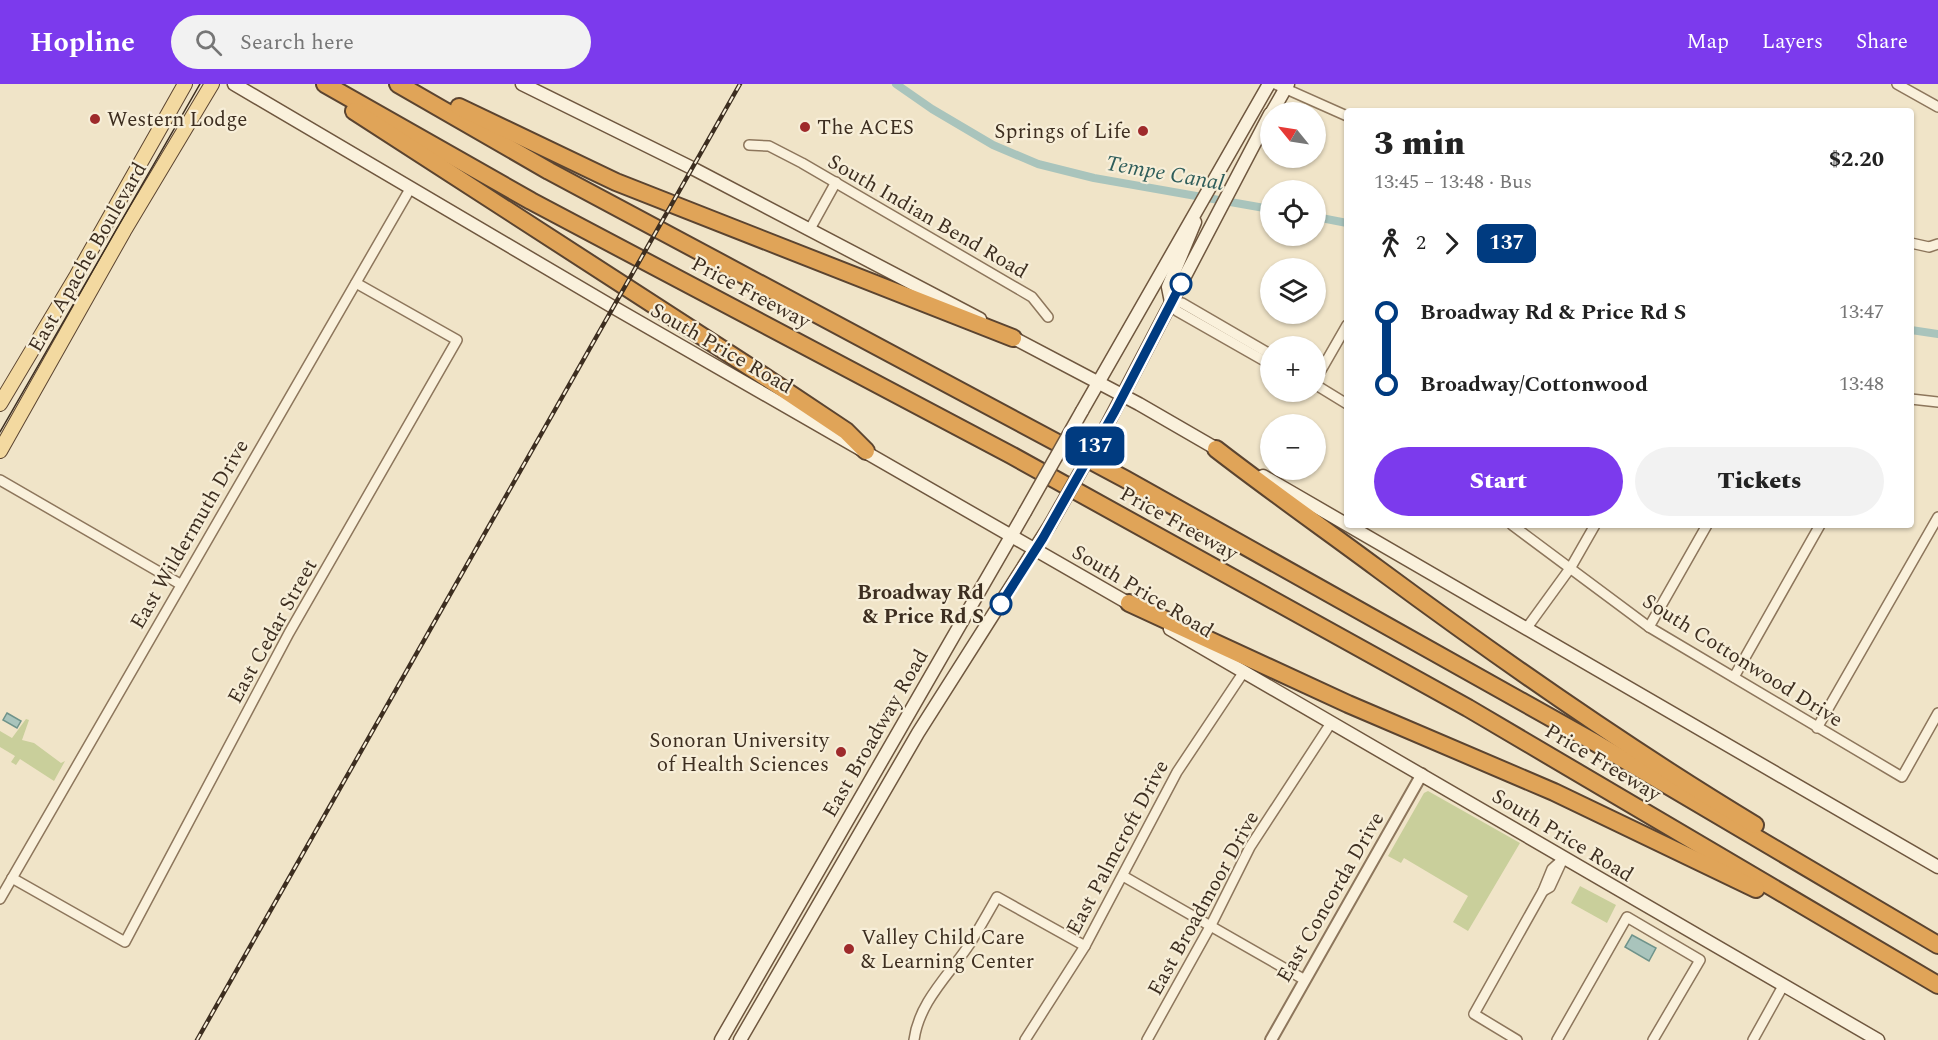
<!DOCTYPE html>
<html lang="en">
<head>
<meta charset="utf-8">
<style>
  :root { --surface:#fff; --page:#f2f2f2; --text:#222; --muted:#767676; --accent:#7c3aed }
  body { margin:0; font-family:Spectral,serif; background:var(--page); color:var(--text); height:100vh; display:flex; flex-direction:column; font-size:22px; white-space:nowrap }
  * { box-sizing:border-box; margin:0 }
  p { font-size:20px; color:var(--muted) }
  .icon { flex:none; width:33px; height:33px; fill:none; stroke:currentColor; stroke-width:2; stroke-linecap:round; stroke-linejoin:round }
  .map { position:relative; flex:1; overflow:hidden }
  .panel { position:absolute; left:1344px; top:24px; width:570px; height:420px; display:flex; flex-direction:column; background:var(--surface); border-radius:6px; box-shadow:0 2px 4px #0004 }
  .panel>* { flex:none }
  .badge { padding:0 12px; border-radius:9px; font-size:21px; line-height:39px }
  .needle { width:39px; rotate:300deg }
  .controls { position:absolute; left:1260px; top:18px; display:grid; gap:12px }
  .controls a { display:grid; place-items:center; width:66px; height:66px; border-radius:50%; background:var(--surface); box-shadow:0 2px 4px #0004; font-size:30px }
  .map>.badge { position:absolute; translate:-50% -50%; box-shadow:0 0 0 3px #fff }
  .legs { display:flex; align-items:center; gap:9px; height:66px; padding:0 30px; font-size:20px }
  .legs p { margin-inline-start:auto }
  .summary { display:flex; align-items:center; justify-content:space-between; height:102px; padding:0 30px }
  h1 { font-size:33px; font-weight:800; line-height:45px }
  .button { display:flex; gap:12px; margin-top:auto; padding:12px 30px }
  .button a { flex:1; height:69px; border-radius:36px; background:var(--accent); color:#fff; font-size:24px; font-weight:800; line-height:69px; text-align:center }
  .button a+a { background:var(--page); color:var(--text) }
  ul { padding:0 30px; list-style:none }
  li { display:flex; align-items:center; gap:21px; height:72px; font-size:22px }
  li i { display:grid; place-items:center; width:9px; height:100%; margin:0 8px; background:currentColor }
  li i::after { content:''; width:15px; height:15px; margin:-8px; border:4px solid; border-radius:50%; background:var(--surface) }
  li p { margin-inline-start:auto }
  li:first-child i { background:linear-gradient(#0000 50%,currentColor 0) }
  li:last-child i { background:linear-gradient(currentColor 50%,#0000 0) }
  header { display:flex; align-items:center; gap:36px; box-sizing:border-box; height:84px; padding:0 30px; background:var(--accent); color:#fff }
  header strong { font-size:28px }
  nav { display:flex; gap:33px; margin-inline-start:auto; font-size:21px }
  .search { width:420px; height:54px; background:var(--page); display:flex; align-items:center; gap:15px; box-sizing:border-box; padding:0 21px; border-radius:33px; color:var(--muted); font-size:22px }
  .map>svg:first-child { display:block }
  .green { fill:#c9cf9b }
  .water { fill:#a9c4bc; stroke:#6f938a; stroke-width:1.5 }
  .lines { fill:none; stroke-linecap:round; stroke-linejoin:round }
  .canal { stroke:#a9c4bc; stroke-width:8 }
  .minor-casing { stroke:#8d765c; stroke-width:12 }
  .tertiary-casing { stroke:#8d765c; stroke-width:14 }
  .secondary-casing { stroke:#6f573f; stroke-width:15 }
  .primary-casing { stroke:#5b4430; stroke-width:16 }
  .motorway-casing { stroke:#5b4430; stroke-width:20 }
  .minor { stroke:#faf1dc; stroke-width:9 }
  .tertiary { stroke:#faf1dc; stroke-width:10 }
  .secondary { stroke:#faf1dc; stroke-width:12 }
  .primary { stroke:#f3d9a0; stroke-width:14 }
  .motorway { stroke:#e0a458; stroke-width:16 }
  .tram { stroke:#3d2e20; stroke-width:1.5 }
  .rail-casing { stroke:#3d2e20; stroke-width:4.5 }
  .rail { stroke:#f7eed8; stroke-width:2; stroke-dasharray:7; stroke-linecap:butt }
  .secondary-bridge-casing { stroke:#6f573f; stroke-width:15; stroke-linecap:butt }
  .secondary-bridge { stroke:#faf1dc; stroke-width:12 }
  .line-1-casing { stroke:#fff; stroke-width:14 }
  .line-1 { stroke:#003b80; stroke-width:9 }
  .poi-dot { fill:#9e2a2b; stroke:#f7eed8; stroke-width:2 }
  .stop-1-dot { fill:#fff; stroke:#003b80; stroke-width:3 }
  .labels { text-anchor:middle; stroke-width:4.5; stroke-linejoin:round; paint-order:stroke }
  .poi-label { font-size:21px; fill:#3d2e20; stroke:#f7eed8; text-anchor:start }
  .street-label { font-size:21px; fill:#3d2e20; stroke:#f7eed8 }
  .stop-label { font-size:21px; font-weight:bold; fill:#3d2e20; stroke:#f7eed8; text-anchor:end }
  .water-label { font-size:22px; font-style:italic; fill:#2f5d5a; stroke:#f7eed8 }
</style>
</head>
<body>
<header>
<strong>Hopline</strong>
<div class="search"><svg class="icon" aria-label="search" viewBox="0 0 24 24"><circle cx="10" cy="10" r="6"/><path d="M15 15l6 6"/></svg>Search here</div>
<nav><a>Map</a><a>Layers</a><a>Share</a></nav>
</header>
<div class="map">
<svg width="1938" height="956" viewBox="0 0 1938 956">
  <rect width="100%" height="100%" fill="#f0e4c8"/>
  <g class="green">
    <polygon points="26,635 29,636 22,656 34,659 61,679 65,677 54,697 20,675 16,681 11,678 15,672 0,663 0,647 12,654"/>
    <polygon points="1428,707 1520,759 1468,847 1453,838 1468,812 1404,774 1401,779 1388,772 1424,709"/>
    <polygon points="1580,802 1616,821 1607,839 1571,819"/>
  </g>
  <g class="water">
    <polygon points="7,629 21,637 17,644 3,636"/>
    <polygon points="1632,851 1656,864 1649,877 1625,863"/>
  </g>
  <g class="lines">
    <g class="canal">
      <polyline points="896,0 932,25 993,61 1038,80 1094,94 1270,125"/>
      <polyline points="1316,133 1347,139"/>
      <polyline points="1911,246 1938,250"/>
    </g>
    <g class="minor-casing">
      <g id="minor">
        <polyline points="1275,0 1347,32"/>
        <polyline points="1897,0 1938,23"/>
        <polyline points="749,61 769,62 802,79 1032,213 1048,233"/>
        <polyline points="810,145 836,98"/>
        <polyline points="1911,159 1929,163 1938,160"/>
        <polyline points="1171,218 1177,227 1270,280"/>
        <polyline points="1171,218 1182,219 1270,270"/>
        <polyline points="1316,295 1347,241"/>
        <polyline points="1316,301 1347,320"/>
        <polyline points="1911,315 1938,318"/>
        <polyline points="0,396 180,500"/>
        <polyline points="1512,441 1649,543 1902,693 1938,629"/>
        <polyline points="1649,543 1707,441"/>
        <polyline points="1526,545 1571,483 1595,441"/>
        <polyline points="1734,593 1820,441"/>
        <polyline points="1817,644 1938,433"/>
        <polyline points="1123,792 1305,896"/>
        <polyline points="12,794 125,858 289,549 457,256 356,199"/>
        <polyline points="1543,807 1550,803 1562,777"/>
        <polyline points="0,815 410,105"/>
        <path d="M914,956C919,918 949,891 969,861C979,845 988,829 997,813L1085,862"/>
        <polyline points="1025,956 1085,862 1177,688 1243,589"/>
        <polyline points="1147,956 1211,841 1250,763 1331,639"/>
        <polyline points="1517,956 1474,930 1543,807 1552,785 1563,775"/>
        <polyline points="1557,956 1627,833 1700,876 1653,956"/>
        <polyline points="1753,956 1783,902"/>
      </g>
    </g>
    <g class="tertiary-casing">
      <polyline id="tertiary" points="1271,956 1422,690"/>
    </g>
    <g class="secondary-casing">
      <g id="secondary">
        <polyline points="234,0 613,223 1135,523"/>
        <polyline points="522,0 692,84 980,235"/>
        <polyline points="1272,28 1288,0"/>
        <polyline points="1171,218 1168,203 1195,138"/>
        <polyline points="1006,250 1139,320 1222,368"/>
        <polyline points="1082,327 1269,0"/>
        <polyline points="1107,341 1270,30"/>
        <polyline points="1263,392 1938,783"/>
        <polyline points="1170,545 1878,956"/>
        <polyline points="721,956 1025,428"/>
        <polyline points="740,956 918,649 1050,441"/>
      </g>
    </g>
    <g class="primary-casing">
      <g id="primary">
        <polyline points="0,320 77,191 185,0"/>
        <polyline points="0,367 124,147 212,0"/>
      </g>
    </g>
    <g class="motorway-casing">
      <g id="motorway">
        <polyline points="325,0 531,117 1011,371 1468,624 1938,901"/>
        <polyline points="398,0 549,87 1125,395 1594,658 1938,861"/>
        <polyline points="459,23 616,98 1013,254"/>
        <polyline points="354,27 759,289 846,347 866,367"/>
        <path d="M1216,365C1269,406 1323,444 1377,484C1500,575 1624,662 1755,741"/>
        <polyline points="1129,519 1348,620 1554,708 1756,805"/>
      </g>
    </g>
    <use href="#minor" class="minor"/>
    <use href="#tertiary" class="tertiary"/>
    <use href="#secondary" class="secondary"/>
    <use href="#primary" class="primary"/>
    <use href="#motorway" class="motorway"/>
    <polyline class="tram" points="0,348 200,0"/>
    <g class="rail-casing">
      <polyline id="rail" points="197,956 740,0"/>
    </g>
    <use href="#rail" class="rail"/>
    <g class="secondary-bridge-casing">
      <g id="secondary-bridge">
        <polyline points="1025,428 1082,327"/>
        <polyline points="1050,441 1107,341"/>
      </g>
    </g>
    <use href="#secondary-bridge" class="secondary-bridge"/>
  </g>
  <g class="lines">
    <g class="line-1-casing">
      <polyline id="line-1" points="1001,520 1043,454 1115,327 1181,200"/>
    </g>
    <use href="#line-1" class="line-1"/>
  </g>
  <g class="poi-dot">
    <circle cx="95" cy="35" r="6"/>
    <circle cx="805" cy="43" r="6"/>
    <circle cx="1143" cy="47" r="6"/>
    <circle cx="841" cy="668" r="6"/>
    <circle cx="849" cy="865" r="6"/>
  </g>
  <g class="stop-1-dot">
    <circle cx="1181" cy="200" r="10"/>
    <circle cx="1001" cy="520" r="10"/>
  </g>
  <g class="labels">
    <g class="poi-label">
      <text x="107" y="42">Western Lodge</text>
      <text x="817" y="50">The ACES</text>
      <text x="1131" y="54" text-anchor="end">Springs of Life</text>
      <text x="829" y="663" text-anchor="end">Sonoran University<tspan x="829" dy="24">of Health Sciences</tspan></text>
      <text x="861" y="860">Valley Child Care<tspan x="861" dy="24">&amp; Learning Center</tspan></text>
    </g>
    <g class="street-label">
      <text transform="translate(928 132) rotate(30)" y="7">South Indian Bend Road</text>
      <text transform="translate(87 173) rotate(-60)" y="7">East Apache Boulevard</text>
      <text transform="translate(751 208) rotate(28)" y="7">Price Freeway</text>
      <text transform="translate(722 264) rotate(30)" y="7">South Price Road</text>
      <text transform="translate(1179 439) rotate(29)" y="7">Price Freeway</text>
      <text transform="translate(189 450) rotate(-60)" y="7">East Wildermuth Drive</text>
      <text transform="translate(1143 507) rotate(31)" y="7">South Price Road</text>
      <text transform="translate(272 547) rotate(-61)" y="7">East Cedar Street</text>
      <text transform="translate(1743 576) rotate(32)" y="7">South Cottonwood Drive</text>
      <text transform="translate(875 649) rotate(-60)" y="7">East Broadway Road</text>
      <text transform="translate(1603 678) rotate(31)" y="7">Price Freeway</text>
      <text transform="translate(1563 751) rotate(31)" y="7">South Price Road</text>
      <text transform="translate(1117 763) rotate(-62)" y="7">East Palmcroft Drive</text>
      <text transform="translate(1330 813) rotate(-60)" y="7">East Concorda Drive</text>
      <text transform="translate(1203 819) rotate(-61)" y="7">East Broadmoor Drive</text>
    </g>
    <g class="stop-label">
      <text x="984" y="515">Broadway Rd<tspan x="984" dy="24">&amp; Price Rd S</tspan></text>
    </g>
    <g class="water-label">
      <text transform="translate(1165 88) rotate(10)" y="8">Tempe Canal</text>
    </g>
  </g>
</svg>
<div class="controls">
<a><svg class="needle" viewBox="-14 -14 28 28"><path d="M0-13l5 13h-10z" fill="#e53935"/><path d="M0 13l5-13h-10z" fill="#767676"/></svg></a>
<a><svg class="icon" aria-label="locate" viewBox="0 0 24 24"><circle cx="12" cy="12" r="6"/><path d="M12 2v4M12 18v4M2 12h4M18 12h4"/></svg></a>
<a><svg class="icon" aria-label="layers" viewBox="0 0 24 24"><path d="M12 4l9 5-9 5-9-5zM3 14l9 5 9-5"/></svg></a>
<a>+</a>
<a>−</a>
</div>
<b class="badge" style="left:1095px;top:362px;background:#003b80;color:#fff">137</b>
<section class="panel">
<div class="summary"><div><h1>3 min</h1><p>13:45 – 13:48 · Bus</p></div><b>$2.20</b></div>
<div class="legs"><svg class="icon" aria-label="walk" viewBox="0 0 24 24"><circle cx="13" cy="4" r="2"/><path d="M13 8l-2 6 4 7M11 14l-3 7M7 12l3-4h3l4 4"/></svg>2<svg class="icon" aria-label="forward" viewBox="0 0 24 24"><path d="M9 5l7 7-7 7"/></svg><b class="badge" style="background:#003b80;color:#fff">137</b></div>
<ul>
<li><i style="color:#003b80"></i><b>Broadway Rd &amp; Price Rd S</b><p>13:47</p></li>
<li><i style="color:#003b80"></i><b>Broadway/Cottonwood</b><p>13:48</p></li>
</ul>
<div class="button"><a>Start</a><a>Tickets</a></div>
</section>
</div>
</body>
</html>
